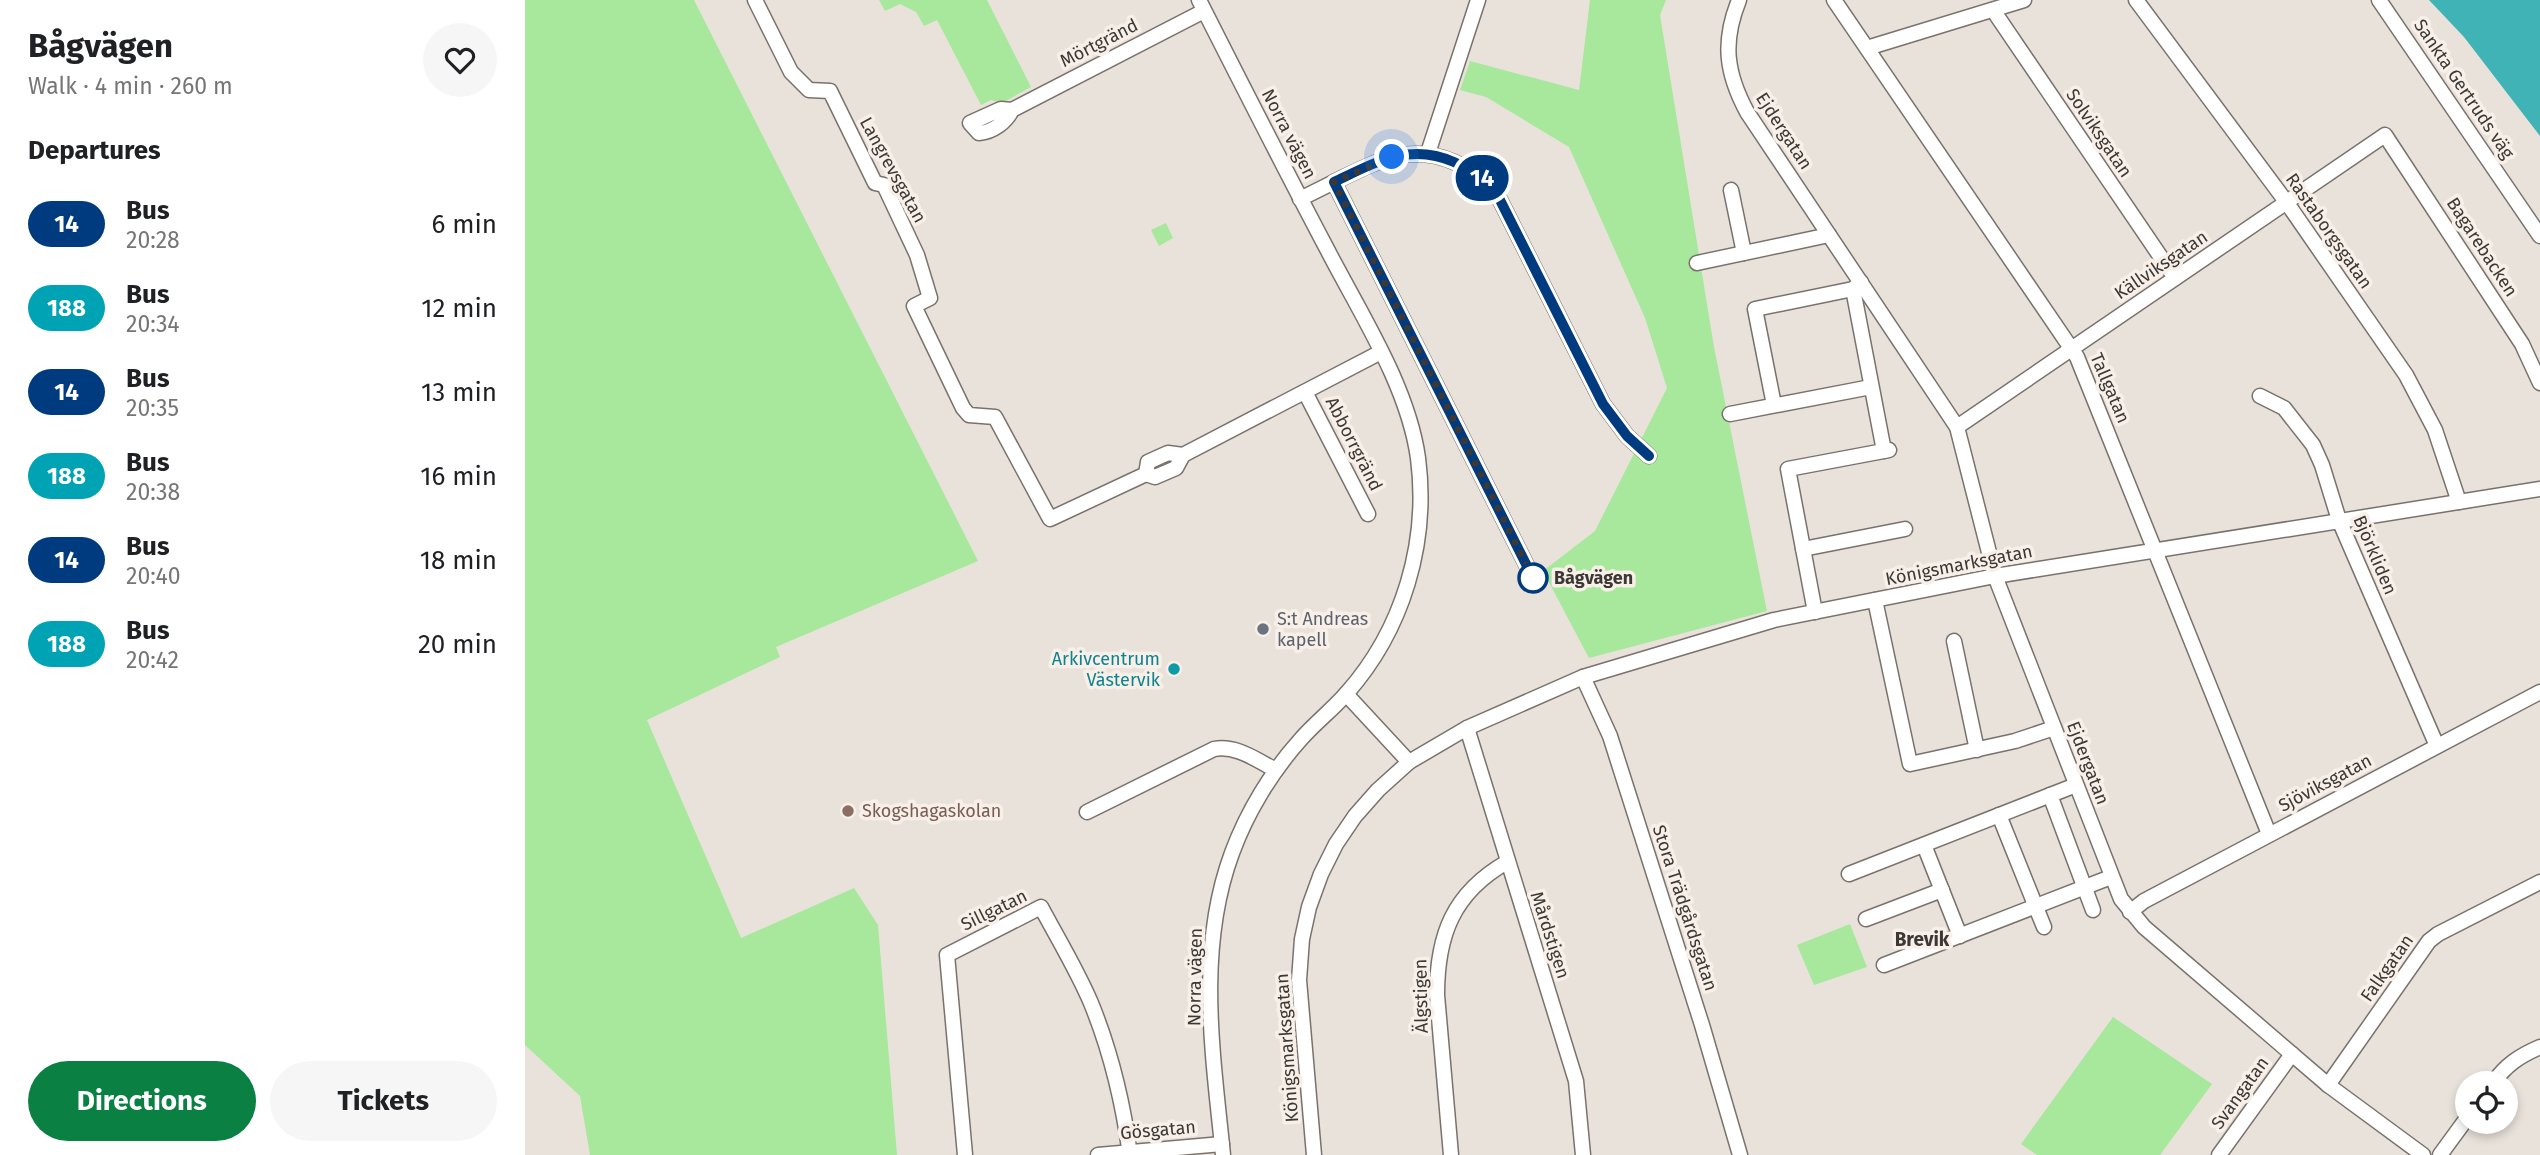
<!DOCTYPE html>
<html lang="en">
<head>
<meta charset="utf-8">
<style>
  :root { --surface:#fff; --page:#f6f6f6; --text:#202124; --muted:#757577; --accent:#0b8043 }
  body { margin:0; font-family:"Fira Sans",sans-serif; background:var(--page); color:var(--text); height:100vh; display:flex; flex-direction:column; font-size:26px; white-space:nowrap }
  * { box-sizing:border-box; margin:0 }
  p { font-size:23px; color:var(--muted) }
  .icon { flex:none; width:38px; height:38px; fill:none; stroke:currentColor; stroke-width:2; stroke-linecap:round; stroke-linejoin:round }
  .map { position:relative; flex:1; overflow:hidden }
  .side { display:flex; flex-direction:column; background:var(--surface); width:525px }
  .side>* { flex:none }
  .badge { padding:0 14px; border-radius:23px; font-size:24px; line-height:46px }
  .fabs { position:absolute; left:1930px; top:1071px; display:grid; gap:14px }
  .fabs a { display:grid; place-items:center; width:63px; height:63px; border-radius:50%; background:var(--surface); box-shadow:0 4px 10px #0003; font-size:35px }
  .you { position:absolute; width:35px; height:35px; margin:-18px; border:5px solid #fff; border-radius:50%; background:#1a73e8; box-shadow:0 0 0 10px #1a73e833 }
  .map>.badge { position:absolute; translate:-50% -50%; box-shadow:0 0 0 4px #fff }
  h2 { padding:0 28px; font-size:26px; line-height:63px }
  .round { display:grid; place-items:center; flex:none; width:74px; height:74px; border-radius:37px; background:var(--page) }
  .headline { display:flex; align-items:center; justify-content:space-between; height:119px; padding:0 28px }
  h1 { font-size:33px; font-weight:700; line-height:52px }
  .action { display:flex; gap:14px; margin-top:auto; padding:14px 28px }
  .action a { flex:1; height:80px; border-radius:42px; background:var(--accent); color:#fff; font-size:28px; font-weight:700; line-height:80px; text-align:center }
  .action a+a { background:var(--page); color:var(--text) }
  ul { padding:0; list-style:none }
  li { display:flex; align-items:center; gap:21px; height:84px; padding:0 28px }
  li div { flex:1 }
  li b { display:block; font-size:26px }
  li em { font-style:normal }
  li .badge { min-width:77px; font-weight:700; text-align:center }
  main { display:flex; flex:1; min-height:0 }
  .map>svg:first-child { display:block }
  .green { fill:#a7e89c }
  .water { fill:#40b3b6 }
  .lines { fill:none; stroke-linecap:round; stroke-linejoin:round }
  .minor-casing { stroke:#79726c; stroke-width:17 }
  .minor { stroke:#fff; stroke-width:14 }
  .line-casing { stroke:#fff; stroke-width:16 }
  .line { stroke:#003b80; stroke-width:10 }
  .walk { stroke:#3b3835; stroke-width:7; stroke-dasharray:0 12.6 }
  .stop-dot { fill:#fff; stroke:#003b80; stroke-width:3.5 }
  .worship-dot { fill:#6b7280; stroke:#f7efe8; stroke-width:2.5 }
  .culture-dot { fill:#0f9aa8; stroke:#f7efe8; stroke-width:2.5 }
  .education-dot { fill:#8d6e63; stroke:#f7efe8; stroke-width:2.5 }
  .labels { text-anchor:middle; stroke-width:7; stroke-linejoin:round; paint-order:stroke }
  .street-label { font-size:18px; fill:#3b3835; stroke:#f7efe8 }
  .stop-label { font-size:18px; font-weight:bold; fill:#3b3835; stroke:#f7efe8; text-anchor:start }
  .worship-label { font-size:18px; fill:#5b616d; stroke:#f7efe8; text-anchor:start }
  .culture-label { font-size:18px; fill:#0d838f; stroke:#f7efe8; text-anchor:end }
  .education-label { font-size:18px; fill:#785e54; stroke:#f7efe8; text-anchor:start }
  .neighbourhood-label { font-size:19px; font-weight:bold; fill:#3b3835; stroke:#f7efe8 }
</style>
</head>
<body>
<main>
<section class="side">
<div class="headline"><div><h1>Bågvägen</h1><p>Walk · 4 min · 260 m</p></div><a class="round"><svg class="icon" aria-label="heart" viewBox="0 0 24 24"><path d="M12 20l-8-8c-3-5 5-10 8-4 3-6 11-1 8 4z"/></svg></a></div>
<h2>Departures</h2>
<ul>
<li><span class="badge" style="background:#003b80;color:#fff">14</span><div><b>Bus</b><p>20:28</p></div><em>6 min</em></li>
<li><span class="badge" style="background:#00a3b4;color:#fff">188</span><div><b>Bus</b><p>20:34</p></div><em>12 min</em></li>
<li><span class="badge" style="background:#003b80;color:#fff">14</span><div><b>Bus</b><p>20:35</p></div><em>13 min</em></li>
<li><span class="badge" style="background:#00a3b4;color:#fff">188</span><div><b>Bus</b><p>20:38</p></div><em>16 min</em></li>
<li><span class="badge" style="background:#003b80;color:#fff">14</span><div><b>Bus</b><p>20:40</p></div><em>18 min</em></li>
<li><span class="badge" style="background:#00a3b4;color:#fff">188</span><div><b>Bus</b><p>20:42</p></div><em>20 min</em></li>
</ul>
<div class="action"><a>Directions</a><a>Tickets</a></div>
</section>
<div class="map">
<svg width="2015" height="1155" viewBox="0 0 2015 1155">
  <rect width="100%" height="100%" fill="#e9e2db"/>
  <g class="green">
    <polygon points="0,0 169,0 453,561 251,647 255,657 122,720 216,938 329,888 353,925 372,1155 65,1155 55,1096 0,1045"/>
    <polygon points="354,0 462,0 506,87 477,103 466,100 456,105 412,20 399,26 391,12 375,4 360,11"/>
    <polygon points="1065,0 1141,0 1135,15 1189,347 1242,611 1064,658 1018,571 1070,531 1142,388 1120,318 1044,147 961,97 935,90 945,61 1054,90"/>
    <polygon points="641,223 648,238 634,246 626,230"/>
    <polygon points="1325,924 1342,967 1289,985 1272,945"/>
    <polygon points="1588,1017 1687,1084 1635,1155 1512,1155 1496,1144"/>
  </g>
  <polygon class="water" points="1904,0 2015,0 2015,136 1939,37"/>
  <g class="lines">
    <g class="minor-casing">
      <g id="minor">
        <polyline points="230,0 266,72 284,90 305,91 350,183 359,185 392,255 405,298 389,306 438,408 444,415 470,417 525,519 621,474"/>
        <path d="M674,0C716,83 758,166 802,249C835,313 883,386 893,458C904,543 878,630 821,694C807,710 790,723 776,739C747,771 722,812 707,853C671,950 688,1055 698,1155"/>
        <path d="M1214,0C1197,42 1201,73 1222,112L1432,427L1470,576L1596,899L1619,927L1803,1085L1898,1155"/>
        <polyline points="1309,0 1552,357 1744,834"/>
        <polyline points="1611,0 1762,203 1881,375 1910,430 1934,502"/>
        <polyline points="1854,0 2015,236"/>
        <polyline points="1468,10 1650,278"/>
        <polyline points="1342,48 1499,0"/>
        <path d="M487,110C481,122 468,132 454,133L445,123L476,109L487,110L679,11"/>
        <polyline points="903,153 953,0"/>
        <polyline points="1206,190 1219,253"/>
        <polyline points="775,199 809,182"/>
        <polyline points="1172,263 1304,235"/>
        <polyline points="1328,289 1359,451"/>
        <polyline points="780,392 843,514"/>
        <polyline points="1735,396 1759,408 1788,445 1797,465 1814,520 1912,746"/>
        <polyline points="1249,405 1230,309 1328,289 1336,282"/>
        <polyline points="1205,414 1346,387"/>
        <polyline points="1432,427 1860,135 1997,344 2015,383"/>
        <polyline points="658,455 651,468 630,477 621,474 623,462 643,453 658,455 856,352"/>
        <polyline points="1278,549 1380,529"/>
        <path d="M1010,582L809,182C849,163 884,142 929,162C949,171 963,182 975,200L1078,404L1102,436L1124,456"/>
        <polyline points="1350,600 1385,764 1490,741 1529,728"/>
        <polyline points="1290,612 1263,469 1364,450"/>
        <polyline points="1429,641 1452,750"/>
        <polyline points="1058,677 1085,736 1177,1025 1215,1155"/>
        <polyline points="821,694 884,762"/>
        <polyline points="942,728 1051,1081 1058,1155"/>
        <polyline points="1525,795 1568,910"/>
        <path d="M562,812L689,749C712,745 731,760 751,770"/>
        <polyline points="1474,815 1519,927"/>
        <polyline points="1399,845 1435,936"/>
        <polyline points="1324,874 1551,785"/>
        <polyline points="1605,912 1619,901 2015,692"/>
        <polyline points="1341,919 1417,890"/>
        <polyline points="1359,965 1586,877"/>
        <path d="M1968,1083C1981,1065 1994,1056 2015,1047"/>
        <polyline points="1803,1085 1904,941 1913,934 2015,882"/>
        <path d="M440,1155L422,955L516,907C533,939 552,970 566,1003C586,1052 598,1102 605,1155"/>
        <polyline points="573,1155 697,1144"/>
        <polyline points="789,1155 774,980 777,939 784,907 796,874 811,844 830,816 853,790 884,762 942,728 1058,677 1249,620 1470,576 2015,489"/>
        <path d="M926,1155L912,995C912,935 928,893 982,862"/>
        <polyline points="1694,1155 1767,1054"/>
        <polyline points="1915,1155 1942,1118"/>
      </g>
    </g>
    <use href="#minor" class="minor"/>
  </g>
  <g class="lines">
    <g class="line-casing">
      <path id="line" d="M1010,582L809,182C849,163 884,142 929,162C949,171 962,182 975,200L1078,404L1102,436L1124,456"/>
    </g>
    <use href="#line" class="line"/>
    <polyline class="walk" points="867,157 809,182 1008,578"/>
  </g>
  <circle class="stop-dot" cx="1008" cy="578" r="14"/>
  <circle class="worship-dot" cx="738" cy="629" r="7"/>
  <circle class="culture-dot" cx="649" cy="669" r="7"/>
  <circle class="education-dot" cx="323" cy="811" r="7"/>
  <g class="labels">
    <g class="street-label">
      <text transform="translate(574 43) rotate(-27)" y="6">Mörtgränd</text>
      <text transform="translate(1939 89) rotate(56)" y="6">Sankta Gertruds väg</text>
      <text transform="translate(1259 131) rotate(57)" y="6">Ejdergatan</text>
      <text transform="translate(1574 133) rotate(56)" y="6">Solviksgatan</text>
      <text transform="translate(764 134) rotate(63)" y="6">Norra vägen</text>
      <text transform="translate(368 170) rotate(61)" y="6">Langrevsgatan</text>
      <text transform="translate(1804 231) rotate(55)" y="6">Rastaborgsgatan</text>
      <text transform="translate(1957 247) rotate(57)" y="6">Bagarebacken</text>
      <text transform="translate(1636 265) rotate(-34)" y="6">Källviksgatan</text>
      <text transform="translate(1585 388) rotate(67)" y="6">Tallgatan</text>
      <text transform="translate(829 444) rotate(63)" y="6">Abborrgränd</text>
      <text transform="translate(1850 555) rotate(67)" y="6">Björkliden</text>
      <text transform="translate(1434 565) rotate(-11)" y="6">Königsmarksgatan</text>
      <text transform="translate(1563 763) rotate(69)" y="6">Ejdergatan</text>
      <text transform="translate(1800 783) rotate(-28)" y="6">Sjöviksgatan</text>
      <text transform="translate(1160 908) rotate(72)" y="6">Stora Trädgårdsgatan</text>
      <text transform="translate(469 910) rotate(-26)" y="6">Sillgatan</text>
      <text transform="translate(1025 935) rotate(72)" y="6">Mårdstigen</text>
      <text transform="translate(1862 968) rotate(-55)" y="6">Falkgatan</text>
      <text transform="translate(670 977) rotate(-89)" y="6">Norra vägen</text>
      <text transform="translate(896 996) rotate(-91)" y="6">Älgstigen</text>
      <text transform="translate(762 1048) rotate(-94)" y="6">Königsmarksgatan</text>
      <text transform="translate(1715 1093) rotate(-54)" y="6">Svangatan</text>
      <text transform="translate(633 1130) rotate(-5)" y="6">Gösgatan</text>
    </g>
    <g class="stop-label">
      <text x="1029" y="584">Bågvägen</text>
    </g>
    <g class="worship-label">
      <text x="752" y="625">S:t Andreas<tspan x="752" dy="21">kapell</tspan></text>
    </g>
    <g class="culture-label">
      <text x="635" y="665">Arkivcentrum<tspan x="635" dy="21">Västervik</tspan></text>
    </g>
    <g class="education-label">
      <text x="337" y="817">Skogshagaskolan</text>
    </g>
    <g class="neighbourhood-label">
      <text x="1397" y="946">Brevik</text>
    </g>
  </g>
</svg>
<div class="fabs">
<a><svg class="icon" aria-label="locate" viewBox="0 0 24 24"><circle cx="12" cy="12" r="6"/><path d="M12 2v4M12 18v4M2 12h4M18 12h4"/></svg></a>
</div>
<div class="you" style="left:867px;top:157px"></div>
<b class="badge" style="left:957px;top:178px;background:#003b80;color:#fff">14</b>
</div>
</main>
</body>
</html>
